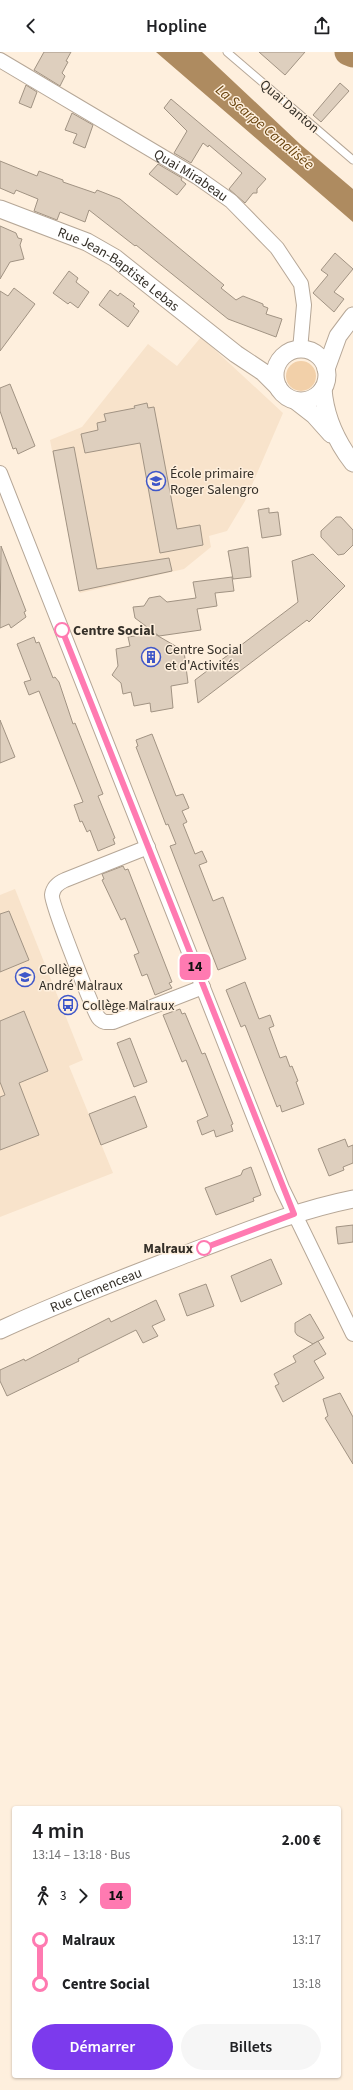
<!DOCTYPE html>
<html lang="fr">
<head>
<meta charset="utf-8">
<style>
  :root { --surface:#fff; --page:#f6f6f6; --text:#202124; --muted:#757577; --accent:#7c3aed }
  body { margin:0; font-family:"Source Sans 3",sans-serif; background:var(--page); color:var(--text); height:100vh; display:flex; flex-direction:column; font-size:15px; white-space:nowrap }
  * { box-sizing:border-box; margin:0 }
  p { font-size:13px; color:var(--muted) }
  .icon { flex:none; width:22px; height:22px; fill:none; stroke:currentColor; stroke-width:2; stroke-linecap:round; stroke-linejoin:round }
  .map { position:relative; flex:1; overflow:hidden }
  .sheet { position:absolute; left:12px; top:1754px; width:329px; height:272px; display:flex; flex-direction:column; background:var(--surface); border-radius:4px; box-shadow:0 1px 3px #0004 }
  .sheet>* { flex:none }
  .badge { padding:0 8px; border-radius:6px; font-size:14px; line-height:26px }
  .map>.badge { position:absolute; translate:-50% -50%; box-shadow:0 0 0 2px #fff }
  .legs { display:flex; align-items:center; gap:6px; height:44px; padding:0 20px; font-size:13px }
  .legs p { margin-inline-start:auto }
  .overview { display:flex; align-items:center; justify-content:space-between; height:68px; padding:0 20px }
  h1 { font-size:22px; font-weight:600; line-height:30px }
  .button { display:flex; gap:8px; margin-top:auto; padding:8px 20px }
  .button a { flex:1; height:46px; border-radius:24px; background:var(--accent); color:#fff; font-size:16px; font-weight:600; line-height:46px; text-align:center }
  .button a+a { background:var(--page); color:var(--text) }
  ul { padding:0 20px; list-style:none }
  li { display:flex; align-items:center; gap:14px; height:44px; font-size:15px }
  li i { display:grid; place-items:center; width:6px; height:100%; margin:0 5px; background:currentColor }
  li i::after { content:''; width:10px; height:10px; margin:-5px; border:3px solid; border-radius:50%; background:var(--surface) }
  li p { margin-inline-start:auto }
  li:first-child i { background:linear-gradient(#0000 50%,currentColor 0) }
  li:last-child i { background:linear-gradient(currentColor 50%,#0000 0) }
  header { display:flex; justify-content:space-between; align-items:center; height:52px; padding:0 20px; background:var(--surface); font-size:18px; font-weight:600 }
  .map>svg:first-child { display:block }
  .built { fill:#f8e3cb }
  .green { fill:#f2d0a9 }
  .water { fill:#ae8b60 }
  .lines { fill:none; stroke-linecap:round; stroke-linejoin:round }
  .river { stroke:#ae8b60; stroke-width:27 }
  .building { fill:#decfbe; stroke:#a19383 }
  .service-casing { stroke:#b6a797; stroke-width:9 }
  .minor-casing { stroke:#b6a797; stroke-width:16 }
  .tertiary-casing { stroke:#b6a797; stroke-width:19 }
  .service { stroke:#fff; stroke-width:7 }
  .minor { stroke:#fff; stroke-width:14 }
  .tertiary { stroke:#fff; stroke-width:17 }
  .line-1-casing { stroke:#fff; stroke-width:9 }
  .line-1 { stroke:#ff7ab1; stroke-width:6 }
  .stop-1-dot { fill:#fff; stroke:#ff7ab1; stroke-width:2 }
  .labels { text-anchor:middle; stroke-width:3; stroke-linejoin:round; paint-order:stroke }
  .street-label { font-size:14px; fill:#353029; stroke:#feefdd }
  .poi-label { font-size:14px; fill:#353029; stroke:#feefdd; text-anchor:start }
  .stop-label { font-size:14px; font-weight:bold; fill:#353029; stroke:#feefdd; text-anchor:start }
  .water-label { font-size:15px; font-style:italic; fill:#69440e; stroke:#feefdd }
</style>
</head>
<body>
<header><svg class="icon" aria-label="back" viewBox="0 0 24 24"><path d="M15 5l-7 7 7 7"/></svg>Hopline<svg class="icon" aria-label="share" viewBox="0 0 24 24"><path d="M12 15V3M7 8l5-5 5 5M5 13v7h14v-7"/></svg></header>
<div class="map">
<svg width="353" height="2038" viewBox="0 0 353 2038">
  <rect width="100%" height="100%" fill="#feefdd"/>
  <g class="built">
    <polygon points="201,285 283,361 245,449 227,479 209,484 211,495 184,517 80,541 50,388 82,375 148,292 177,314"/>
    <polygon points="15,837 83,1008 69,1014 113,1121 0,1165 0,843"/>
  </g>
  <circle class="green" cx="301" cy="324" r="15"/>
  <polygon class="water" points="156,0 202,0 300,92 353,137 353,170"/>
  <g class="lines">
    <polyline class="river" points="348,0 353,2"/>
  </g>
  <g class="building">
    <polygon points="44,0 71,0 66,9 68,10 62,21 65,24 60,34 34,18"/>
    <polygon points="259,0 305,0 285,23"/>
    <polygon points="340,31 349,39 321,70 313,63"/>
    <polygon points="26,33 37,40 31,56 19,51"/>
    <polygon points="171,47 266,127 257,137 257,141 253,141 245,151 229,137 242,121 209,93 208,95 203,91 191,111 174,101 187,79 164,56"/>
    <polygon points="72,61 93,73 85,96 73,91 77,82 65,78"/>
    <polygon points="0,109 37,124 39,119 63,128 63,130 95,141 97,138 120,147 224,233 221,236 236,248 243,244 263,252 263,254 268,256 266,262 282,267 276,285 228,267 136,193 135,194 89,158 85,170 60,160 57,168 34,159 38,147 16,138 14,142 0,136"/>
    <polygon points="158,112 182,126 181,128 186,132 177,143 149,122"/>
    <polygon points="0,174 16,181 18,186 22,187 20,193 24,207 10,210 0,227"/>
    <polygon points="335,201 353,217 334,240 344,247 334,260 313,241 328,223 321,218"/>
    <polygon points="69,219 78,226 76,230 89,240 78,256 70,250 68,252 53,241"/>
    <polygon points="14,236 35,252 0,299 0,239 8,244"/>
    <polygon points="110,238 118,244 120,241 135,252 133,254 139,259 128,275 99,253"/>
    <polygon points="10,332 35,394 18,402 16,396 13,397 0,359 0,336"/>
    <polygon points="147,351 148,356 154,355 177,477 200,473 203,493 160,501 140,391 85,401 81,382 98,378 97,371 106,369 104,362 135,356 134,354"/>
    <polygon points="74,395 97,517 169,506 172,519 79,539 53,399"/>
    <polygon points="269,456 269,461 278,460 281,483 262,486 258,458"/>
    <polygon points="336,465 341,465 353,478 353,493 344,502 338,503 321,485 321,479"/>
    <polygon points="1,494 26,559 24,560 26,565 11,576 9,572 0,576"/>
    <polygon points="248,495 251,525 233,527 228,499"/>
    <polygon points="313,502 345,534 309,570 307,568 198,651 195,628 298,550 292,509"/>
    <polygon points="232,525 234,539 215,541 217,554 197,557 201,578 159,584 135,566 133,555 144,554 149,546 160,544 167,550 196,546 193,530"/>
    <polygon points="153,581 184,599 188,631 171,634 173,656 151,660 150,651 134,654 131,640 123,642 121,631 112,623 118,614 116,597 130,594 128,585"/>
    <polygon points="34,585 36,591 39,590 53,626 55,625 59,630 73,672 75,671 103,742 98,744 115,786 113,787 115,792 98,799 90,778 87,780 82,769 80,770 74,753 83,750 39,639 29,643 24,630 31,628 17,592"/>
    <polygon points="0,668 15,705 0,711"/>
    <polygon points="152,682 176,744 183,742 189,756 182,759 187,770 183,772 195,802 202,799 207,810 199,813 213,849 223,845 246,907 218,918 170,794 176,792 168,772 166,773 136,695 138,694 136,688"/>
    <polygon points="123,814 125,818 128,817 172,930 169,931 172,936 155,943 147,922 142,924 134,903 139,901 125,866 121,868 102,828 104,827 102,822"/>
    <polygon points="9,859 29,908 0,920 0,862"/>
    <polygon points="245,930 259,967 270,963 274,974 269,976 280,1006 286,1004 290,1015 292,1014 298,1029 296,1030 304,1052 282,1060 280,1053 277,1055 245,973 241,975 226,938"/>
    <polygon points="180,957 182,962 185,961 202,1002 205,1001 233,1072 231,1073 233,1079 216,1085 214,1078 202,1083 197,1069 208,1064 186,1008 182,1010 163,963"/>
    <polygon points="24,959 48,1019 19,1031 39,1083 0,1098 0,1045 5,1043 0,1030 0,969"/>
    <polygon points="130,986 147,1030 134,1035 117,991"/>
    <polygon points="135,1044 147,1075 101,1093 89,1062"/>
    <polygon points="345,1087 348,1095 353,1093 353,1111 343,1115 344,1118 329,1124 318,1097"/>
    <polygon points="251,1115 261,1143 253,1146 254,1149 216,1163 205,1136 241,1123 243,1118"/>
    <polygon points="353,1173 353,1190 338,1192 336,1175"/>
    <polygon points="271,1207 282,1232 241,1250 231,1224"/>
    <polygon points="206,1232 214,1254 187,1264 179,1242"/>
    <polygon points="156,1248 165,1268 152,1274 158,1284 143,1291 136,1278 78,1307 79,1309 7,1344 0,1329 0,1318 24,1307 25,1309 109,1266 111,1270"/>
    <polygon points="310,1262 324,1286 313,1292 297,1283 295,1280 295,1271"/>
    <polygon points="318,1289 326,1302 314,1309 324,1326 283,1350 275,1334 279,1332 274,1322 296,1310 293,1304"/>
    <polygon points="340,1341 353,1365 353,1412 325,1366 328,1364 323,1347"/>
  </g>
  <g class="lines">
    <g class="service-casing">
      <polyline id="service" points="227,0 353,108"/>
    </g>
    <g class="minor-casing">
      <g id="minor">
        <path id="s1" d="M0,8L197,125L231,149L277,196L301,232L304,253L300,298"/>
        <polyline points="0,421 282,1136 353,1282"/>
        <path d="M148,795L65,828C58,831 53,835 52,843C51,851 92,955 98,965C100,968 102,969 105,970H113L203,935"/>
      </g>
    </g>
    <g class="tertiary-casing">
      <g id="tertiary">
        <path id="s2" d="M0,157L87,190L115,206L236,302L263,320L278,335"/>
        <circle cx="301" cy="323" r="26"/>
        <polyline points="326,317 338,284 353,264"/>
        <path d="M323,337C325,364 336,389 353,411"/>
        <polyline points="296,349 314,363 331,382"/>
        <path id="s3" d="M0,1278C63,1249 129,1224 194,1199C247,1179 298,1158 353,1147"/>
      </g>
    </g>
    <use href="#service" class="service"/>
    <use href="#minor" class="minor"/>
    <use href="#tertiary" class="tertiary"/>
  </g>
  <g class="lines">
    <g class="line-1-casing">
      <polyline id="line-1" points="62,578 294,1162 204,1196"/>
    </g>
    <use href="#line-1" class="line-1"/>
  </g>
  <defs>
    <g id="school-ring" transform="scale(1)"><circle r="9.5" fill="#feefdd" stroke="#3f57c9" stroke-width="1.5"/><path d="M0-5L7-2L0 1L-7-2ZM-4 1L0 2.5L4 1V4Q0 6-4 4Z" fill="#3f57c9"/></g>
    <g id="building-ring" transform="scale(1)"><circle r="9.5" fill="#feefdd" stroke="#3f57c9" stroke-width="1.5"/><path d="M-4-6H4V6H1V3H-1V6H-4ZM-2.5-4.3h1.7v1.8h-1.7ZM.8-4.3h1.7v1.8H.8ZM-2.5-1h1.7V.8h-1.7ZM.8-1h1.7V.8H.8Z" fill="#3f57c9"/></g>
    <g id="bus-ring" transform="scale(1)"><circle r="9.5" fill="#feefdd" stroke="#3f57c9" stroke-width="1.5"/><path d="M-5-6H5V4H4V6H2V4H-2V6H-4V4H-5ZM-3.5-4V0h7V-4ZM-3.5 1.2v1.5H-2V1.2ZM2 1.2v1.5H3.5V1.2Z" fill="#3f57c9"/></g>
  </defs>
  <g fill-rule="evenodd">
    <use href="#school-ring" x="156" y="429"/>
    <use href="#building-ring" x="151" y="605"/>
    <use href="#school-ring" x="25" y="925"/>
    <use href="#bus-ring" x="68" y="953"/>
  </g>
  <g class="stop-1-dot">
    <circle cx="62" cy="578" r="7"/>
    <circle cx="204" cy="1196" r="7"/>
  </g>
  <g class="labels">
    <g class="street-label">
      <text transform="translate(290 54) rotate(41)" y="5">Quai Danton</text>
      <text dy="5" stroke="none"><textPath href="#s1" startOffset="223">Quai Mirabeau</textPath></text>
      <text dy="5" stroke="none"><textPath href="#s2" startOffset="134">Rue Jean-Baptiste Lebas</textPath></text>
      <text dy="5" stroke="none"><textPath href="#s3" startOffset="104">Rue Clemenceau</textPath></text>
    </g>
    <g class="poi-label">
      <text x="170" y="426">École primaire<tspan x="170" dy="16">Roger Salengro</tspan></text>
      <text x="165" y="602">Centre Social<tspan x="165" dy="16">et d'Activités</tspan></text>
      <text x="39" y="922">Collège<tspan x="39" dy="16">André Malraux</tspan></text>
      <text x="82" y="958">Collège Malraux</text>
    </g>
    <g class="stop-label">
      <text x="73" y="583">Centre Social</text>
      <text x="193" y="1201" text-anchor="end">Malraux</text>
    </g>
    <g class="water-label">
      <text transform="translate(265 75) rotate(40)" y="5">La Scarpe Canalisée</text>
    </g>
  </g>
</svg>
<b class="badge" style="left:195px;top:915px;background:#ff7ab1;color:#111">14</b>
<section class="sheet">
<div class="overview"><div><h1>4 min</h1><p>13:14 – 13:18 · Bus</p></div><b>2.00 €</b></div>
<div class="legs"><svg class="icon" aria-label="walk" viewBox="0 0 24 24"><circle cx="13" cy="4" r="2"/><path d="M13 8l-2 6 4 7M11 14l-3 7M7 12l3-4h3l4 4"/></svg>3<svg class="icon" aria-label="forward" viewBox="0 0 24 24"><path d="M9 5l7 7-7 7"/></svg><b class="badge" style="background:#ff7ab1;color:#111">14</b></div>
<ul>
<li><i style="color:#ff7ab1"></i><b>Malraux</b><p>13:17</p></li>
<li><i style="color:#ff7ab1"></i><b>Centre Social</b><p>13:18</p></li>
</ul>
<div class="button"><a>Démarrer</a><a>Billets</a></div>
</section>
</div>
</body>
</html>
